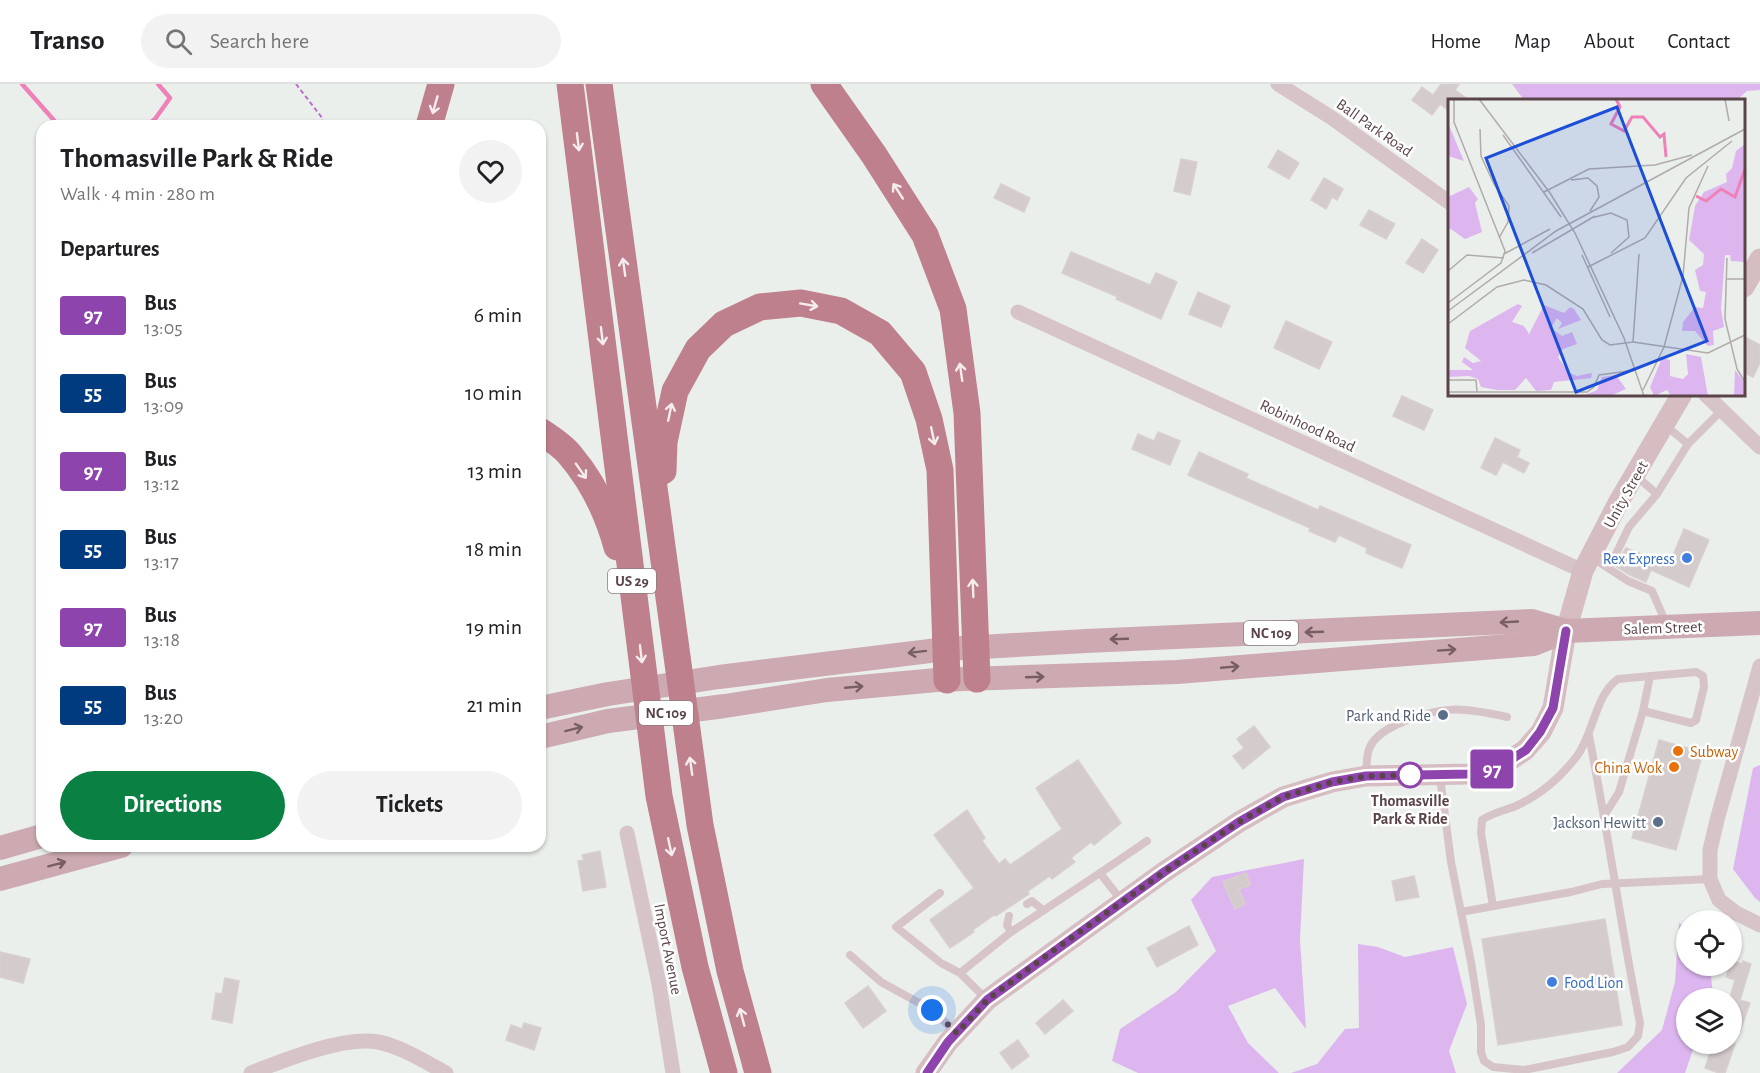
<!DOCTYPE html>
<html lang="en">
<head>
<meta charset="utf-8">
<style>
  :root { --surface:#fff; --page:#f2f2f2; --text:#202124; --muted:#757577; --line:#e0e0e0; --accent:#0b8043 }
  body { margin:0; font-family:"Alegreya Sans",sans-serif; background:var(--page); color:var(--text); height:100vh; display:flex; flex-direction:column; font-size:22px; white-space:nowrap }
  * { box-sizing:border-box; margin:0 }
  p { font-size:20px; color:var(--muted) }
  .icon { flex:none; width:33px; height:33px; fill:none; stroke:currentColor; stroke-width:2; stroke-linecap:round; stroke-linejoin:round }
  .map { position:relative; flex:1; overflow:hidden }
  .drawer { position:absolute; left:36px; top:36px; width:510px; height:732px; display:flex; flex-direction:column; background:var(--surface); border-radius:18px; box-shadow:0 2px 4px #0004 }
  .drawer>* { flex:none }
  .badge { padding:0 12px; border-radius:4px; font-size:21px; line-height:39px }
  .controls { position:absolute; left:1676px; top:826px; display:grid; gap:12px }
  .controls a { display:grid; place-items:center; width:66px; height:66px; border-radius:50%; background:var(--surface); box-shadow:0 2px 4px #0004; font-size:30px }
  .you { position:absolute; width:30px; height:30px; margin:-15px; border:4px solid #fff; border-radius:50%; background:#1a73e8; box-shadow:0 0 0 9px #1a73e833 }
  .map>.badge { position:absolute; translate:-50% -50%; box-shadow:0 0 0 3px #fff }
  h2 { padding:0 24px; font-size:22px; line-height:54px }
  .round { display:grid; place-items:center; flex:none; width:63px; height:63px; border-radius:32px; background:var(--page) }
  .head { display:flex; align-items:center; justify-content:space-between; height:102px; padding:0 24px }
  h1 { font-size:28px; font-weight:600; line-height:45px }
  .action { display:flex; gap:12px; margin-top:auto; padding:12px 24px }
  .action a { flex:1; height:69px; border-radius:36px; background:var(--accent); color:#fff; font-size:24px; font-weight:600; line-height:69px; text-align:center }
  .action a+a { background:var(--page); color:var(--text) }
  ul { padding:0; list-style:none }
  li { display:flex; align-items:center; gap:18px; height:78px; padding:0 24px }
  li div { flex:1 }
  li b { display:block; font-size:22px }
  li em { font-style:normal }
  li .badge { min-width:66px; font-weight:700; text-align:center }
  header { display:flex; align-items:center; gap:36px; box-sizing:border-box; height:84px; padding:0 30px; background:var(--surface); border-bottom:2px solid var(--line) }
  header strong { font-size:28px }
  nav { display:flex; gap:33px; margin-inline-start:auto; font-size:21px }
  .search { width:420px; height:54px; background:var(--page); display:flex; align-items:center; gap:15px; box-sizing:border-box; padding:0 21px; border-radius:33px; color:var(--muted); font-size:22px }
  .map>svg:first-child { display:block }
  .green { fill:#ddb6f0 }
  .lines { fill:none; stroke-linecap:round; stroke-linejoin:round }
  .stream { stroke:#ef81b9; stroke-width:4.5 }
  .building { fill:#d4cbcc; stroke:#d8cfcf; stroke-width:1.5 }
  .path { stroke:#bb6dcf; stroke-width:2; stroke-dasharray:4.5 3; stroke-linecap:butt }
  .lane { stroke:#d7c4c9; stroke-width:8 }
  .street { stroke:#d7c4c9; stroke-width:15 }
  .secondary { stroke:#d6bdc2; stroke-width:21 }
  .primary { stroke:#cdaab1; stroke-width:24 }
  .highway { stroke:#be808d; stroke-width:27 }
  .oneway { stroke:#f5ecee }
  .oneway2 { stroke:#775e63 }
  .line-casing { stroke:#fff; stroke-width:14 }
  .line { stroke:#8e44ad; stroke-width:9 }
  .walk { stroke:#5a4449; stroke-width:6; stroke-dasharray:0 10.8 }
  .shop-dot { fill:#3f7fe0; stroke:#fff; stroke-width:2 }
  .service-dot { fill:#5c6f8a; stroke:#fff; stroke-width:2 }
  .food-dot { fill:#e8710a; stroke:#fff; stroke-width:2 }
  .stop-dot { fill:#fff; stroke:#8e44ad; stroke-width:3 }
  .labels { text-anchor:middle; stroke-width:5; stroke-linejoin:round; paint-order:stroke }
  .shield { fill:#fff; stroke:#8c7c80; stroke-width:1.5 }
  .shield-label { font-size:15px; font-weight:bold; fill:#5a4449 }
  .street-label { font-size:16px; fill:#5a4449; stroke:#fff }
  .shop-label { font-size:16px; fill:#366cbe; stroke:#fff; text-anchor:end }
  .service-label { font-size:16px; fill:#4e5e75; stroke:#fff; text-anchor:end }
  .food-label { font-size:16px; fill:#c56008; stroke:#fff; text-anchor:start }
  .stop-label { font-size:16px; font-weight:bold; fill:#5a4449; stroke:#fff }
  .inset-river { fill:none; stroke:#ef81b9; stroke-width:3 }
  .inset-road { fill:none; stroke:#b1abab; stroke-width:1.5 }
  .view { fill:#1d4ed8; fill-opacity:0.15; stroke:#1d4ed8; stroke-width:3 }
  .inset-edge { fill:none; stroke:#5a4449; stroke-width:3 }
</style>
</head>
<body>
<header>
<strong>Transo</strong>
<div class="search"><svg class="icon" aria-label="search" viewBox="0 0 24 24"><circle cx="10" cy="10" r="6"/><path d="M15 15l6 6"/></svg>Search here</div>
<nav><a>Home</a><a>Map</a><a>About</a><a>Contact</a></nav>
</header>
<div class="map">
<svg width="1760" height="989" viewBox="0 0 1760 989">
  <rect width="100%" height="100%" fill="#ebefec"/>
  <g class="green">
    <polygon points="1512,0 1760,0 1760,6 1747,7 1737,16 1524,16"/>
    <polygon points="1760,681 1760,818 1755,814 1733,785 1753,684"/>
    <polygon points="1304,775 1300,856 1306,945 1275,904 1228,922 1248,959 1279,989 1138,989 1112,977 1120,945 1176,908 1216,867 1191,816 1212,793"/>
    <polygon points="1679,839 1686,843 1686,882 1710,882 1713,911 1711,915 1686,915 1686,960 1695,960 1685,989 1617,989 1662,946 1675,898"/>
    <polygon points="1358,860 1378,863 1405,873 1453,863 1467,920 1449,967 1456,989 1291,989 1317,980 1345,945 1359,944"/>
  </g>
  <g class="lines">
    <g class="stream">
      <polyline points="22,0 59,42"/>
      <polyline points="147,42 155,35 170,14 158,0"/>
    </g>
  </g>
  <g class="building">
    <polygon points="1441,0 1459,0 1455,6 1469,16 1449,16 1449,27 1440,20 1432,31 1412,16 1422,3 1433,11"/>
    <polygon points="1278,66 1299,79 1289,95 1268,83"/>
    <polygon points="1181,75 1197,78 1190,111 1174,107"/>
    <polygon points="1324,94 1343,105 1337,116 1332,113 1326,125 1311,116"/>
    <polygon points="1001,100 1030,114 1024,128 994,114"/>
    <polygon points="1369,126 1395,140 1386,155 1360,141"/>
    <polygon points="1422,155 1438,166 1423,189 1406,179"/>
    <polygon points="1071,168 1150,201 1156,189 1177,198 1161,235 1116,215 1118,213 1062,189"/>
    <polygon points="1198,208 1230,222 1221,243 1189,230"/>
    <polygon points="1286,237 1332,258 1319,285 1274,264"/>
    <polygon points="1747,254 1760,261 1760,279 1753,293 1743,288 1743,260"/>
    <polygon points="1402,312 1433,326 1424,346 1393,332"/>
    <polygon points="1158,348 1180,357 1170,381 1132,365 1138,350 1154,357"/>
    <polygon points="1495,354 1520,366 1517,373 1529,379 1524,389 1503,378 1496,391 1481,384"/>
    <polygon points="1199,368 1248,390 1246,394 1318,426 1320,422 1411,461 1402,484 1366,469 1367,464 1339,451 1335,458 1309,447 1310,444 1188,391"/>
    <polygon points="1684,445 1709,456 1689,503 1651,486 1646,498 1630,491 1615,482 1626,464 1669,481"/>
    <polygon points="1254,642 1270,663 1243,685 1233,672 1244,664 1237,655"/>
    <polygon points="1659,656 1703,668 1676,766 1632,754"/>
    <polygon points="1078,676 1121,739 1094,761 1091,758 1071,774 1075,778 1052,795 1050,792 1028,807 1029,810 996,832 994,831 973,846 974,848 950,864 930,836 974,804 934,751 967,726 985,754 982,757 999,780 1005,775 1010,781 1062,745 1036,704"/>
    <polygon points="600,767 606,803 583,807 578,777 584,776 582,771"/>
    <polygon points="1246,789 1250,801 1239,805 1245,820 1235,825 1223,798"/>
    <polygon points="1414,792 1419,813 1396,817 1392,797"/>
    <polygon points="1605,835 1622,941 1498,961 1482,855"/>
    <polygon points="1189,842 1198,861 1157,883 1147,864"/>
    <polygon points="0,868 30,875 23,899 0,893"/>
    <polygon points="1731,876 1742,880 1743,877 1751,880 1740,916 1750,919 1740,947 1731,944 1731,909 1735,896 1726,893 1730,882 1731,882"/>
    <polygon points="225,894 239,897 232,939 212,935 216,909 222,910"/>
    <polygon points="868,902 886,927 863,944 845,919"/>
    <polygon points="1063,916 1073,927 1045,950 1036,939"/>
    <polygon points="524,939 541,944 534,966 506,956 511,941 522,945"/>
    <polygon points="1018,956 1029,972 1012,985 1000,969"/>
    <polygon points="1713,960 1735,960 1725,989 1719,989 1705,984"/>
  </g>
  <g class="lines">
    <polyline class="path" points="296,0 323,35 321,42"/>
    <g class="lane">
      <polyline points="1666,342 1688,360"/>
      <polyline points="1635,391 1657,410"/>
      <polyline points="1591,473 1628,497 1652,507 1666,539"/>
      <polyline points="1606,482 1615,472 1629,443 1657,410 1688,360 1722,326"/>
      <path d="M1366,690C1367,682 1366,670 1370,663C1375,652 1387,645 1398,640C1442,621 1462,623 1507,633"/>
      <path d="M1440,693L1451,778L1471,878L1481,941V968L1484,977L1493,983L1524,986L1613,968L1628,963L1638,952L1640,939C1621,844 1608,747 1589,652"/>
      <polyline points="1604,732 1619,708 1643,627 1650,592"/>
      <polyline points="1100,789 1147,757"/>
      <polyline points="940,809 896,843 941,879 960,889"/>
      <polyline points="1027,820 1032,817 1043,826"/>
      <path d="M1493,822L1481,749L1482,736C1493,728 1504,727 1516,722C1540,711 1561,693 1577,672C1594,649 1595,611 1618,595L1696,588L1703,592L1704,603L1696,636L1691,639L1643,627"/>
      <polyline points="1461,828 1571,808 1602,800 1710,795"/>
      <polyline points="1009,832 1007,841 1011,848"/>
      <polyline points="850,871 881,898 932,926 956,948"/>
      <polyline points="986,915 960,889 1011,848 1100,789 1121,816"/>
    </g>
    <g class="street">
      <polyline points="1278,0 1332,34 1450,119"/>
      <polyline points="1018,228 1583,487"/>
      <polyline points="1705,310 1760,363"/>
      <polyline points="1760,582 1717,736 1710,766 1710,795 1719,816 1736,829 1760,841"/>
      <polyline points="627,749 659,900 673,989"/>
      <path d="M251,989C284,976 343,952 378,958C400,962 426,978 446,989"/>
    </g>
    <g class="secondary">
      <polyline points="1744,203 1760,175"/>
      <polyline points="926,989 948,958 987,916 1164,788 1239,738 1283,713 1332,698 1366,692 1468,690 1489,686 1509,677 1525,666 1541,648 1553,624 1566,547 1583,487 1618,419 1682,310"/>
    </g>
    <g class="primary">
      <polyline points="540,624 608,610 719,593 946,565 1086,557 1532,537 1566,547 1760,539"/>
      <polyline points="540,653 608,637 725,622 827,606 937,596 1177,588 1534,560 1566,547"/>
      <polyline points="0,764 42,752"/>
      <polyline points="0,795 121,762"/>
    </g>
    <g class="highway">
      <polyline points="570,0 659,712 695,883 724,989"/>
      <polyline points="599,0 700,741 730,887 758,989"/>
      <polyline points="824,0 874,71 925,151 953,225 967,329 977,595"/>
      <polyline points="429,42 441,0"/>
      <path d="M540,347C550,354 562,361 570,371C592,397 608,430 617,463"/>
      <polyline points="663,387 664,358 675,307 698,265 724,240 760,223 801,219 841,227 880,249 913,288 929,335 940,386 947,596"/>
    </g>
  </g>
  <defs><path id="oneway-shaft" d="M-6 0H5M1.5-3L5.5 0L1.5 3" fill="none" stroke-width="1.6" stroke-linecap="round" stroke-linejoin="round" transform="scale(1.5)"/></defs>
  <g class="oneway">
    <use href="#oneway-shaft" transform="translate(435 21) rotate(106)"/>
    <use href="#oneway-shaft" transform="translate(578 58) rotate(83)"/>
    <use href="#oneway-shaft" transform="translate(898 107) rotate(-123)"/>
    <use href="#oneway-shaft" transform="translate(624 183) rotate(-98)"/>
    <use href="#oneway-shaft" transform="translate(809 221) rotate(10)"/>
    <use href="#oneway-shaft" transform="translate(602 252) rotate(83)"/>
    <use href="#oneway-shaft" transform="translate(961 288) rotate(-98)"/>
    <use href="#oneway-shaft" transform="translate(670 328) rotate(-78)"/>
    <use href="#oneway-shaft" transform="translate(933 352) rotate(78)"/>
    <use href="#oneway-shaft" transform="translate(581 387) rotate(55)"/>
    <use href="#oneway-shaft" transform="translate(973 504) rotate(-92)"/>
    <use href="#oneway-shaft" transform="translate(641 570) rotate(83)"/>
    <use href="#oneway-shaft" transform="translate(691 682) rotate(-98)"/>
    <use href="#oneway-shaft" transform="translate(670 763) rotate(78)"/>
    <use href="#oneway-shaft" transform="translate(742 933) rotate(-105)"/>
  </g>
  <g class="oneway2">
    <use href="#oneway-shaft" transform="translate(1509 538) rotate(177)"/>
    <use href="#oneway-shaft" transform="translate(1314 548) rotate(178)"/>
    <use href="#oneway-shaft" transform="translate(1119 555) rotate(178)"/>
    <use href="#oneway-shaft" transform="translate(1447 566) rotate(-4)"/>
    <use href="#oneway-shaft" transform="translate(917 568) rotate(173)"/>
    <use href="#oneway-shaft" transform="translate(1230 583) rotate(-5)"/>
    <use href="#oneway-shaft" transform="translate(1035 593) rotate(-2)"/>
    <use href="#oneway-shaft" transform="translate(854 603) rotate(-5)"/>
    <use href="#oneway-shaft" transform="translate(574 645) rotate(-14)"/>
    <use href="#oneway-shaft" transform="translate(57 780) rotate(-15)"/>
  </g>
  <g class="lines">
    <g class="line-casing">
      <polyline id="line" points="927,989 948,958 987,916 1164,788 1239,738 1283,713 1332,698 1366,692 1468,690 1490,686 1509,677 1526,666 1540,648 1553,624 1566,547"/>
    </g>
    <use href="#line" class="line"/>
    <polyline class="walk" points="932,926 957,949 987,916 1046,872 1164,788 1239,738 1283,713 1332,698 1366,692 1419,691 1410,691"/>
  </g>
  <g class="shop-dot">
    <circle cx="1687" cy="474" r="6"/>
    <circle cx="1552" cy="898" r="6"/>
  </g>
  <g class="service-dot">
    <circle cx="1443" cy="631" r="6"/>
    <circle cx="1658" cy="738" r="6"/>
  </g>
  <g class="food-dot">
    <circle cx="1678" cy="667" r="6"/>
    <circle cx="1674" cy="683" r="6"/>
  </g>
  <circle class="stop-dot" cx="1410" cy="691" r="12"/>
  <g class="labels">
    <g class="shield">
      <rect x="608" y="485" width="48" height="24" rx="4.5"/>
      <rect x="1244" y="537" width="54" height="24" rx="4.5"/>
      <rect x="639" y="617" width="54" height="24" rx="4.5"/>
    </g>
    <g class="shield-label">
      <text x="632" y="502">US 29</text>
      <text x="1271" y="554">NC 109</text>
      <text x="666" y="634">NC 109</text>
    </g>
    <g class="street-label">
      <text transform="translate(1375 43) rotate(35)" y="6">Ball Park Road</text>
      <text transform="translate(1308 341) rotate(25)" y="6">Robinhood Road</text>
      <text transform="translate(1625 410) rotate(-61)" y="6">Unity Street</text>
      <text transform="translate(1663 543) rotate(-2)" y="6">Salem Street</text>
      <text transform="translate(669 865) rotate(79)" y="6">Import Avenue</text>
    </g>
    <g class="shop-label">
      <text x="1675" y="480">Rex Express</text>
      <text x="1564" y="904" text-anchor="start">Food Lion</text>
    </g>
    <g class="service-label">
      <text x="1431" y="637">Park and Ride</text>
      <text x="1646" y="744">Jackson Hewitt</text>
    </g>
    <g class="food-label">
      <text x="1690" y="673">Subway</text>
      <text x="1662" y="689" text-anchor="end">China Wok</text>
    </g>
    <g class="stop-label">
      <text x="1410" y="722">Thomasville<tspan x="1410" dy="18">Park &amp; Ride</tspan></text>
    </g>
  </g>
  <g transform="translate(1448 15)">
    <rect width="297" height="297" fill="#ebefec"/>
    <path d="M0,24L16,62L0,57ZM297,45V163L283,162L282,156H277L273,210L276,228L265,232L266,246L260,247L247,232H234L235,223L247,208L255,209L258,193L252,192L247,171L255,166L256,155L241,141L247,107L256,93L279,83L278,75L284,69L288,52ZM21,88L30,100L27,104L34,133L17,140L0,128V98ZM70,205L74,207L64,223L76,227L81,235L96,206L116,214L122,208L126,210L133,221L110,230L114,224L109,219L103,229L114,237L124,233L129,245L115,250L110,258L120,273L129,277L144,274L143,279L106,283L103,291L88,292L78,279L67,291H49L33,288L30,280L21,277L0,278V271H25L14,263L16,258L25,264L33,262L17,249L22,232ZM238,255L253,258L260,297H223L219,291L206,297L202,288L214,259L222,261V277L235,280L240,275ZM287,271L297,284V297H286ZM168,276L178,290L162,297H135L149,291L154,278Z" fill="#ddb6f0"/>
    <path class="inset-river" d="M168,0L172,8L163,25L176,32L184,18H195L212,38L216,35L218,58M248,97L258,102L273,90L287,98L297,70"/>
    <path class="inset-road" d="M31,0L102,94L127,134L176,239L196,297M277,0L281,22M32,30L33,57L46,85L61,107L60,123L51,139M55,36L113,118M123,81L140,79L149,87L151,98L142,112M96,93L141,70L207,66L244,56M143,119L163,114L179,121L181,138L163,154M84,154L147,117M56,155L102,130M134,156L162,218M279,159L277,220L289,270L297,283M140,168L197,139L238,79L284,42M0,172L19,156L56,159M278,180H297M0,204L53,164L57,152L6,23V0M0,212L108,132L297,30M0,225L49,188L76,181L98,186L135,210L154,241L162,246L185,243L260,254L297,236M185,243L191,155M0,281H28L29,293M195,291L216,248L235,177L241,109L260,67M0,293H139L146,288L151,276L188,271"/>
    <path class="view" d="M169,8L259,242L128,293L38,59Z"/>
    <rect width="297" height="297" class="inset-edge"/>
  </g>
</svg>
<div class="controls">
<a><svg class="icon" aria-label="locate" viewBox="0 0 24 24"><circle cx="12" cy="12" r="6"/><path d="M12 2v4M12 18v4M2 12h4M18 12h4"/></svg></a>
<a><svg class="icon" aria-label="layers" viewBox="0 0 24 24"><path d="M12 4l9 5-9 5-9-5zM3 14l9 5 9-5"/></svg></a>
</div>
<div class="you" style="left:932px;top:926px"></div>
<b class="badge" style="left:1492px;top:685px;background:#8e44ad;color:#fff">97</b>
<section class="drawer">
<div class="head"><div><h1>Thomasville Park &amp; Ride</h1><p>Walk · 4 min · 280 m</p></div><a class="round"><svg class="icon" aria-label="heart" viewBox="0 0 24 24"><path d="M12 20l-8-8c-3-5 5-10 8-4 3-6 11-1 8 4z"/></svg></a></div>
<h2>Departures</h2>
<ul>
<li><span class="badge" style="background:#8e44ad;color:#fff">97</span><div><b>Bus</b><p>13:05</p></div><em>6 min</em></li>
<li><span class="badge" style="background:#003b80;color:#fff">55</span><div><b>Bus</b><p>13:09</p></div><em>10 min</em></li>
<li><span class="badge" style="background:#8e44ad;color:#fff">97</span><div><b>Bus</b><p>13:12</p></div><em>13 min</em></li>
<li><span class="badge" style="background:#003b80;color:#fff">55</span><div><b>Bus</b><p>13:17</p></div><em>18 min</em></li>
<li><span class="badge" style="background:#8e44ad;color:#fff">97</span><div><b>Bus</b><p>13:18</p></div><em>19 min</em></li>
<li><span class="badge" style="background:#003b80;color:#fff">55</span><div><b>Bus</b><p>13:20</p></div><em>21 min</em></li>
</ul>
<div class="action"><a>Directions</a><a>Tickets</a></div>
</section>
</div>
</body>
</html>
